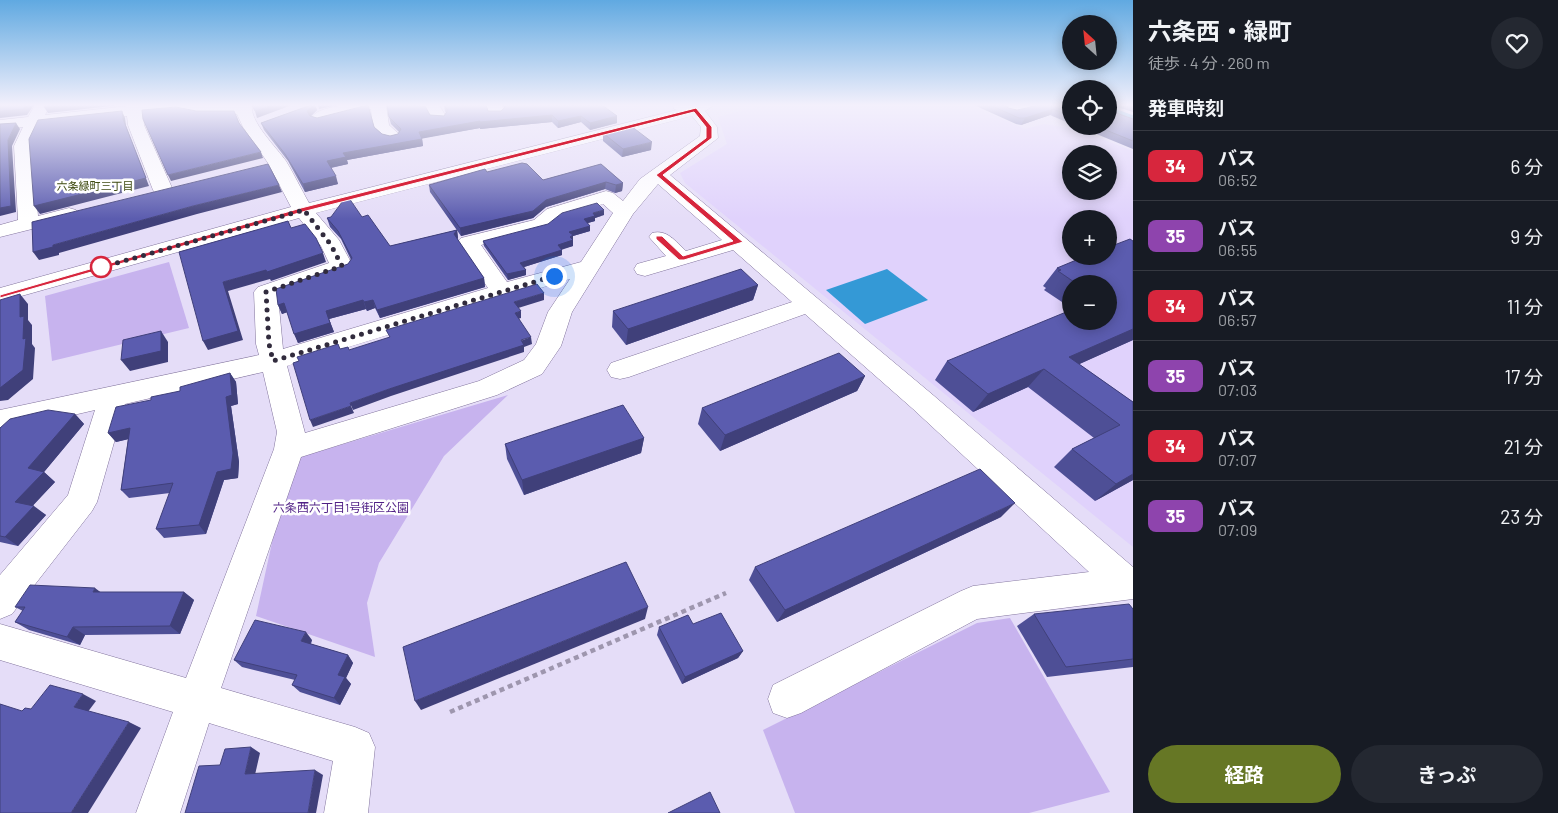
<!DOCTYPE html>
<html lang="ja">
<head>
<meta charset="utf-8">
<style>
  :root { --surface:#171b24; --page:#242831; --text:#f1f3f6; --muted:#9ea1a6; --line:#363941; --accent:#667725 }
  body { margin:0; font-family:Barlow,"Noto Sans JP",sans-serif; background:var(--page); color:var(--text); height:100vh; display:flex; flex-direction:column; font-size:19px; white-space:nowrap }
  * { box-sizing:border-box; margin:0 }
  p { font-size:16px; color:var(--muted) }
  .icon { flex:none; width:28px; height:28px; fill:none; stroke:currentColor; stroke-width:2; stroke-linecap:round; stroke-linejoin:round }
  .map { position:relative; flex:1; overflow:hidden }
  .sheet { display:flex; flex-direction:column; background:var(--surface); width:425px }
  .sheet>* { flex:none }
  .badge { padding:0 10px; border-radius:8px; font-size:18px; line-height:32px }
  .needle { width:32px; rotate:333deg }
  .fabs { position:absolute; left:1062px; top:15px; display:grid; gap:10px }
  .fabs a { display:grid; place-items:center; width:55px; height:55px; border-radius:50%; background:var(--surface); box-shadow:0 2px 12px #0003; font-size:25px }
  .you { position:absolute; width:25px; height:25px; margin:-12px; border:4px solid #fff; border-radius:50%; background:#1a73e8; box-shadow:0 0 0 8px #1a73e833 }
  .map>.badge { position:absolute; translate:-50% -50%; box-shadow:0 0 0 2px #fff }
  h2 { padding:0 15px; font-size:19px; line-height:45px }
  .round { display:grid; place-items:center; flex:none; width:52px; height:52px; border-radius:26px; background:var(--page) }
  .head { display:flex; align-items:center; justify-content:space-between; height:85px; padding:0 15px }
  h1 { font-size:24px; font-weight:700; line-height:38px }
  .primary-button { display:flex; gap:10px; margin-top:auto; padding:10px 15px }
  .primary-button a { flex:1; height:58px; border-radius:30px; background:var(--accent); color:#fff; font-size:20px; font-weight:700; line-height:58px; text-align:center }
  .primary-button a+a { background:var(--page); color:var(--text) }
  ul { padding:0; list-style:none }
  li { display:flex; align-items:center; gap:15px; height:70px; padding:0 15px; border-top:1px solid var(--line) }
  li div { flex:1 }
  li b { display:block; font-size:19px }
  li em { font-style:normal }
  li .badge { min-width:55px; font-weight:700; text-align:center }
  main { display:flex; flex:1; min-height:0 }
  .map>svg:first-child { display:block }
  .built { fill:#e0d2fc; fill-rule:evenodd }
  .green { fill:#c7b3ee }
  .water { fill:#3499d6 }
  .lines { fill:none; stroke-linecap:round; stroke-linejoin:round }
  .stream { stroke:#3499d6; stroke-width:5 }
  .minor-casing { stroke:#82749d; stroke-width:1 }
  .path { stroke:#9e96ae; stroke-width:4.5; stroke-dasharray:5 4; stroke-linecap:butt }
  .minor { fill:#fff; fill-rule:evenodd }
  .wall { fill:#4e4f96 }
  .shaded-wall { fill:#40407a }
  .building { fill:#5b5caf; stroke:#40407a }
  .line { fill:#d7263d; stroke:#fff }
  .walk { stroke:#312b3d; stroke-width:5; stroke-dasharray:0 9 }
  .stop-dot { fill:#fff; stroke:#d7263d; stroke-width:2.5 }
  .labels { text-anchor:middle; stroke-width:5; stroke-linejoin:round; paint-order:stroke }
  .far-neighbourhood-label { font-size:11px; fill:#404c13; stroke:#fff }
  .park-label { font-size:12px; fill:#4f1f85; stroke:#fff }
</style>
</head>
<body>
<main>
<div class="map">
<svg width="1133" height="813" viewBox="0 0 1133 813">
  <rect width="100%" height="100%" fill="#e5ddf8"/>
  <path class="built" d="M764,105H970L1025,129L1044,124L1076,129L1133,151V547L685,183L680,173L727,144L718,117ZM1071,154H1109V191H1071ZM1071,219H1109V256H1071ZM1071,284H1109V321H1071Z"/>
  <g class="green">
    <polygon points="169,262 189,328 52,361 45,296"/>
    <polygon points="508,395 444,456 379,563 367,603 375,657 256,616 290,460"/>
    <polygon points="1010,618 1110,792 1029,813 795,813 763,730 977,623"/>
  </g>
  <polygon class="water" points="887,269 928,300 865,324 826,290"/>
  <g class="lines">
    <polyline class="stream" points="1109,109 1133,118"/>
    <g class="minor-casing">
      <g id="minor">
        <path d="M35,105H47L49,107L45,115L137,105H252C249,121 277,148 286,161C294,174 301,189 309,203L677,110L674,109L673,105H714L705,111L717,127L718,138L670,175L933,395L1133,567V599L977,619L801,713L787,718L773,713L768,699L773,685L961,591L973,586L1089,572L913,409L805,314L629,377L620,379L611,377L607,370L611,363L792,302L733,250L645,276L637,274L634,269L637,264L666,256L649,237L652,233C667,229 675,241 686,251L722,240L658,184L633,214L572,312L561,346L542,374L497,395L301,457L221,688L355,727L369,733L375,747L368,813H324L333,761L209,723L180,813H136L173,712L0,660V624L186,678L274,449L277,432L263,372L125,404L97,502L92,511L12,614L0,619V575L68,495L95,410L0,432V410L259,355L256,344L254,292L258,287L329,263L321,246L299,218L0,302V288L291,207L268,163L243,127L237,114H198L179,110L143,114L144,125L173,190L170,194L163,196L156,194L153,190L128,125L127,116L41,125L32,146L38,216L69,208L76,210L79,214L76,218L0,237V225L18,220L14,146L23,127L0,130V120L28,117ZM692,116L701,127L700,136L640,179L623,201L613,193L606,191L547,209L534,220L461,238L457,242L488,288L283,349L278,296L350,271L353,266L339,240L316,213ZM603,204L613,213L581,262L507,282L481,245L548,228L561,217ZM570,279L548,312L536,344L524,360L479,381L305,433L287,366Z"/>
        <path d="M346,105H386L389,125L401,136L398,140C377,145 372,125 371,109L319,123L313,121L311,118C318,108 335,107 346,105Z"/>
        <polygon points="423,105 439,105 447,118 445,121 433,121"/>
        <polygon points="486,105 502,105 504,113 502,116 490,116"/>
        <path d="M1013,105H1038C1033,112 1015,116 1006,113L1004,110L1006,107Z"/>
      </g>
    </g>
    <polyline class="path" points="450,712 726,593"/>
    <use href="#minor" class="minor"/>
  </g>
  <g class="wall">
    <polygon points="311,105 315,105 317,110 311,116 317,118 374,127 382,134 390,136 398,134 399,132 391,124 389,117 421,107 430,115 444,116 446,113 445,111 444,105 486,105 488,111 501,111 504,108 503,105 602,105 617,123 590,130 581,122 558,128 552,122 480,129 480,128 422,138 423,146 347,160 348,164 331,168 338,184 305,192 288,161 264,130 261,123"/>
    <polygon points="974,105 1008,105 1006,105 1008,108 1017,110 1071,105 1071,124 1050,115 1021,125 1016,124"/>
    <polygon points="1111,105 1133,105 1133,112"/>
    <polygon points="1111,111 1133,119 1133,149 1077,126 1109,126"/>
    <polygon points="603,133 651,150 622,157 603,141"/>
    <polygon points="601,164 623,183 622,191 615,193 605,189 546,207 533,218 461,236 430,192 429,185 543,180"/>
    <polygon points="604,215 595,218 595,221 588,223 590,231 573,236 573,246 561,249 562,255 524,267 526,270 526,275 508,280 484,246 483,241"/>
    <polygon points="362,217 390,246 457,230 458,238 457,239 484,278 485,287 380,318 375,308 367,311 366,309 329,319 334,332 298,343 287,312 282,314 278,305 348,264 351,260 341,239 330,227 327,218"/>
    <polygon points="1133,241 1133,340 1079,364 1133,402 1133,480 1095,501 1054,467 1072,449 1094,438 1028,387 973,412 935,380 947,361 1109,321 1109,284 1071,284 1071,308 1044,290 1046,288 1043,286 1057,268"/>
    <polygon points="758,285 753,300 626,345 612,327 613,311"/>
    <polygon points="230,373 236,382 238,404 231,406 239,462 238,478 224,480 206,534 164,538 156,529 170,493 129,498 121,490 128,439 116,442 108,433 151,400 180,391"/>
    <polygon points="865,376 857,391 720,451 698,424 702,408"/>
    <polygon points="75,414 84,424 44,472 55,482 32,506 46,515 18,546 0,542 0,428"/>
    <polygon points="644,438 641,453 524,495 507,459 505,444"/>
    <polygon points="1001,517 777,622 749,580 755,567"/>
    <polygon points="101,592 184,592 194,600 180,634 85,635 80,645 29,630 15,622 23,611 15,607"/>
    <polygon points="1133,609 1133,667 1047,677 1017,626 1034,614"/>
    <polygon points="693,624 743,651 738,658 682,684 657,635 659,627"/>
    <polygon points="312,640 311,644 348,655 353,663 346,678 351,684 340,705 300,692 292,685 295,680 242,667 234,660"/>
  </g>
  <g class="shaded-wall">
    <polygon points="26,105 34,105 27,115 0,118 0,111"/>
    <polygon points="60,105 121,105 48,113 44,107"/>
    <polygon points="273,105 292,105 257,118 255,111"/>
    <polygon points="314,105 315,105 317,110 309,118 307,111"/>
    <polygon points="318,105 338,105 319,109"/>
    <polygon points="1053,109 1050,115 1021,125 1025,118"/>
    <polygon points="122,111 125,118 126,126 149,186 40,214 34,206 123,119"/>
    <polygon points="552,115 552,122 480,129 480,128 420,139 419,132 480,121"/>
    <polygon points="581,116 581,122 558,128 558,121"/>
    <polygon points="617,116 617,123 590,130 590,123"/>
    <polygon points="16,123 20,129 12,146 16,212 0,216 0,208 8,140"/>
    <polygon points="422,139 423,146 347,160 348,164 329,168 327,161 343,153"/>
    <polygon points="652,142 651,150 622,157 623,149"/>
    <polygon points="261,152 263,158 171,181 168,175"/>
    <polygon points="336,176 338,184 305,192 303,184"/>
    <polygon points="606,182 605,189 546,207 533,218 461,236 460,228 546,200"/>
    <polygon points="623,183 622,191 615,193 616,185"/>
    <polygon points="279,185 282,192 197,214 59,253 59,255 39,260 33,252 53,245 193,206"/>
    <polygon points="604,210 604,215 595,218 595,221 584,224 584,219 593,213"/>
    <polygon points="590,226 590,231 573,236 573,246 558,251 558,245 569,232"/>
    <polygon points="457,230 458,238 455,243 454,234"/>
    <polygon points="562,250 562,255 521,268 520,263"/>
    <polygon points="323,253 326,262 271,281 270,279 228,291 243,340 208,350 203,341 223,282"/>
    <polygon points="526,270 526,275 508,280 507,274"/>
    <polygon points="484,278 485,287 380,318 377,310"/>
    <polygon points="758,285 753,300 626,345 628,329"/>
    <polygon points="544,293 544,300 515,309 514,302"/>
    <polygon points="20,294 28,304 28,320 32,325 32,344 35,348 33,379 8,400 0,401 0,388 20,317"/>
    <polygon points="363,300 366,309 329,319 334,332 298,343 294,334 326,311"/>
    <polygon points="373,300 375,308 367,311 364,302"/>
    <polygon points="284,303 288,312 282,314 278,305"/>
    <polygon points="521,311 521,318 515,320 515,313"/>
    <polygon points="1133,329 1133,340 1053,376 1069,357"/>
    <polygon points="161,331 168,342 168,362 130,371 121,360"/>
    <polygon points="531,337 532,344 524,347 524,352 391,396 353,410 350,403"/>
    <polygon points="1044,369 1028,387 973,412 988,394"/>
    <polygon points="230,373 236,382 238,404 231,406 239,462 238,478 224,480 206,534 199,525"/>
    <polygon points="865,376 857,391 720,451 725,435"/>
    <polygon points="351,406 354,413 313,427 310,420"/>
    <polygon points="75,414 84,424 44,472 55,482 27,512 15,502 28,468"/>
    <polygon points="130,428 138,437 116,442 108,433"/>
    <polygon points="644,438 641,453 524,495 522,480"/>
    <polygon points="1133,474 1133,480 1095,501 1116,484"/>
    <polygon points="1015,503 1001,517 777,622 785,610"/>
    <polygon points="34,506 46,515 18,546 5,537"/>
    <polygon points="95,588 107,597 93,592"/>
    <polygon points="184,592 194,600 180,634 170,626"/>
    <polygon points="648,607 645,619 421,710 415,701"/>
    <polygon points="73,627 85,635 80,645 67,637"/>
    <polygon points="306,632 312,640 308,648 301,641"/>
    <polygon points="743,651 738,658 682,684 685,677"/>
    <polygon points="348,655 353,663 346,678 351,684 340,705 334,698 338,675"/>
    <polygon points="83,694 96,701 87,713 74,707"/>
    <polygon points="129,722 141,728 88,813 71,813"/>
    <polygon points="251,747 260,753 254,779 245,774"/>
    <polygon points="315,770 323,775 316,813 308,813"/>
  </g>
  <g class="building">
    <polygon points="0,105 26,105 23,109 0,111"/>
    <polygon points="45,105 60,105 44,107"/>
    <polygon points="252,105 273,105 255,111"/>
    <polygon points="311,105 314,105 307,111 310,116 317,118 368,105 374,127 382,134 390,136 398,134 401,129 389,117 387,105 420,105 421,107 425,106 430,115 444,116 448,110 444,105 486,105 488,111 501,111 505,107 505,105 602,105 617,116 590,123 581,116 558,121 552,115 480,122 480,121 419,132 422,139 343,153 346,157 327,161 336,176 303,184 285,154 261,123"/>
    <polygon points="990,105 1006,105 1008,108 1017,110 1027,108 1037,105 1071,105 1071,116 1053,109 1025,118 1019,118"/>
    <polygon points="1109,105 1111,105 1111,111 1133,119 1133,141 1096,126 1109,126"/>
    <polygon points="176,107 196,111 234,111 239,123 261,152 168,175 143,119 142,110"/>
    <polygon points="122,111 123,119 146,178 34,206 29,139 38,120"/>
    <polygon points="16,123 8,140 11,206 0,208 0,124"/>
    <polygon points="631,126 652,142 623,149 603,133"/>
    <polygon points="522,163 527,164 543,180 601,164 623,183 616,185 606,182 546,200 533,211 460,228 429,185 485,169 487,172"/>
    <polygon points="268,164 279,185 193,206 53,245 53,247 33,252 32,222"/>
    <polygon points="345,198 349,198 362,217 368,215 390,246 457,230 454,234 484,278 377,310 373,300 364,302 363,300 326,311 330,323 294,334 284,303 278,305 276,289 348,264 352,258 338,231 327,218 331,217"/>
    <polygon points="597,203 604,210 593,213 595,216 584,219 590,226 569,232 573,235 570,237 573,240 558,245 562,250 520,263 526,270 507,274 483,241 548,224 562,213"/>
    <polygon points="288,221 291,228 305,224 316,238 323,253 267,272 266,270 223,282 238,331 203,341 179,252"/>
    <polygon points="1130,239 1133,241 1133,329 1069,357 1133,402 1133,474 1116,484 1072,449 1120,425 1044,369 988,394 947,361 1071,310 1071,321 1109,321 1109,284 1077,284 1058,271 1061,270 1057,268 1086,256 1109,256 1109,247"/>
    <polygon points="741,269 758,285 628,329 613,311"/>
    <polygon points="537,284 544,293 514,302 521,311 515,313 531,337 521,340 524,345 389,389 350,403 351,406 310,420 293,363 299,361 297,357 338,344 340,349 348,347 349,350 390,337 386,330"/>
    <polygon points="20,294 20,317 24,316 23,339 26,338 23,370 0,388 0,300"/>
    <polygon points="161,331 161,351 121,360 123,340"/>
    <polygon points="839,353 865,376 725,435 702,408"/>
    <polygon points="230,373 232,395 226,397 233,453 231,469 217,472 199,525 156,529 173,483 121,490 130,428 108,433 116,407 151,400 151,397 180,391 180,387"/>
    <polygon points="623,405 644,438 522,480 505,444"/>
    <polygon points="48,410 75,414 28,468 44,472 15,502 34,506 5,537 0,536 0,428 10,419"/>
    <polygon points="980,469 1015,503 785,610 755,567"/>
    <polygon points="626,562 648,607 415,701 403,647"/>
    <polygon points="30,585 95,588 93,592 184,592 170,626 73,627 67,637 15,622 25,607 15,607"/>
    <polygon points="1129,604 1133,609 1133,659 1066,667 1034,614"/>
    <polygon points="721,613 743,651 685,677 659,627 688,615 693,624"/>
    <polygon points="255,620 306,632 301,641 348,655 338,675 345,677 334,698 292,685 297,675 234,660"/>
    <polygon points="50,685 83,694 74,707 129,722 71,813 0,813 0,704 22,711 25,708 31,709"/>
    <polygon points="251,747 245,774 315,770 308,813 185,813 199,766 220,765 225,749"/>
    <polygon points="710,792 720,813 668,813"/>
  </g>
  <linearGradient id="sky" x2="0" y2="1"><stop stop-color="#60a9e1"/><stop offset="0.48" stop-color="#f3f0fc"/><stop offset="1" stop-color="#f3f0fc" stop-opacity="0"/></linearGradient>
  <rect width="1133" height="219" fill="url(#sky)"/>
  <polygon class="line" points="696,108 712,127 712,138 663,175 743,242 684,260 679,260 656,239 656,236 662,236 683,256 733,241 656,175 706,138 706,127 694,112 306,211 0,298 0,295 301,208"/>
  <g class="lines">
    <polyline class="walk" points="101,267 92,270 304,210 331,245 342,266 266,292 269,344 273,361 554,276"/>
  </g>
  <circle class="stop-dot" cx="101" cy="267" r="10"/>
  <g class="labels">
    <g class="far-neighbourhood-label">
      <text x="95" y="190">六条緑町三丁目</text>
    </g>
    <g class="park-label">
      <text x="341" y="512">六条西六丁目1号街区公園</text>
    </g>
  </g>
</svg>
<div class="fabs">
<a><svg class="needle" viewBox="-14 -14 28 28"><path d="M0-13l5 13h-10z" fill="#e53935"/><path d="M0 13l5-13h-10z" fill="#9ea1a6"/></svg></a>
<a><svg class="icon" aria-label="locate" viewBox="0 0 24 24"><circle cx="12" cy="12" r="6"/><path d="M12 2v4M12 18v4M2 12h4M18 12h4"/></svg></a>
<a><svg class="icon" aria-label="layers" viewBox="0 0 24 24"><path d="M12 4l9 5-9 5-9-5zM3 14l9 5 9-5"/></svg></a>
<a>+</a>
<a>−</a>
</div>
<div class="you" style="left:554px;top:276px"></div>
</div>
<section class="sheet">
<div class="head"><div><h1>六条西・緑町</h1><p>徒歩 · 4 分 · 260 m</p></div><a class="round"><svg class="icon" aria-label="heart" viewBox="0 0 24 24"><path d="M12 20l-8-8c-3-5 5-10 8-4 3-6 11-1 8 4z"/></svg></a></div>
<h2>発車時刻</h2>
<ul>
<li><span class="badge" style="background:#d7263d;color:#fff">34</span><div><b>バス</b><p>06:52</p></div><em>6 分</em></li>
<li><span class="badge" style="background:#8e44ad;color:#fff">35</span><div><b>バス</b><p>06:55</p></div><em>9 分</em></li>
<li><span class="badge" style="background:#d7263d;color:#fff">34</span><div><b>バス</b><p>06:57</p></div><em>11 分</em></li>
<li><span class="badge" style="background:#8e44ad;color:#fff">35</span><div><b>バス</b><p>07:03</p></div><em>17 分</em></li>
<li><span class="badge" style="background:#d7263d;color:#fff">34</span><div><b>バス</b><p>07:07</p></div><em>21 分</em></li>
<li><span class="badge" style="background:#8e44ad;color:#fff">35</span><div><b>バス</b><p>07:09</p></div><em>23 分</em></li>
</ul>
<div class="primary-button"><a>経路</a><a>きっぷ</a></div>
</section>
</main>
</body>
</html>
